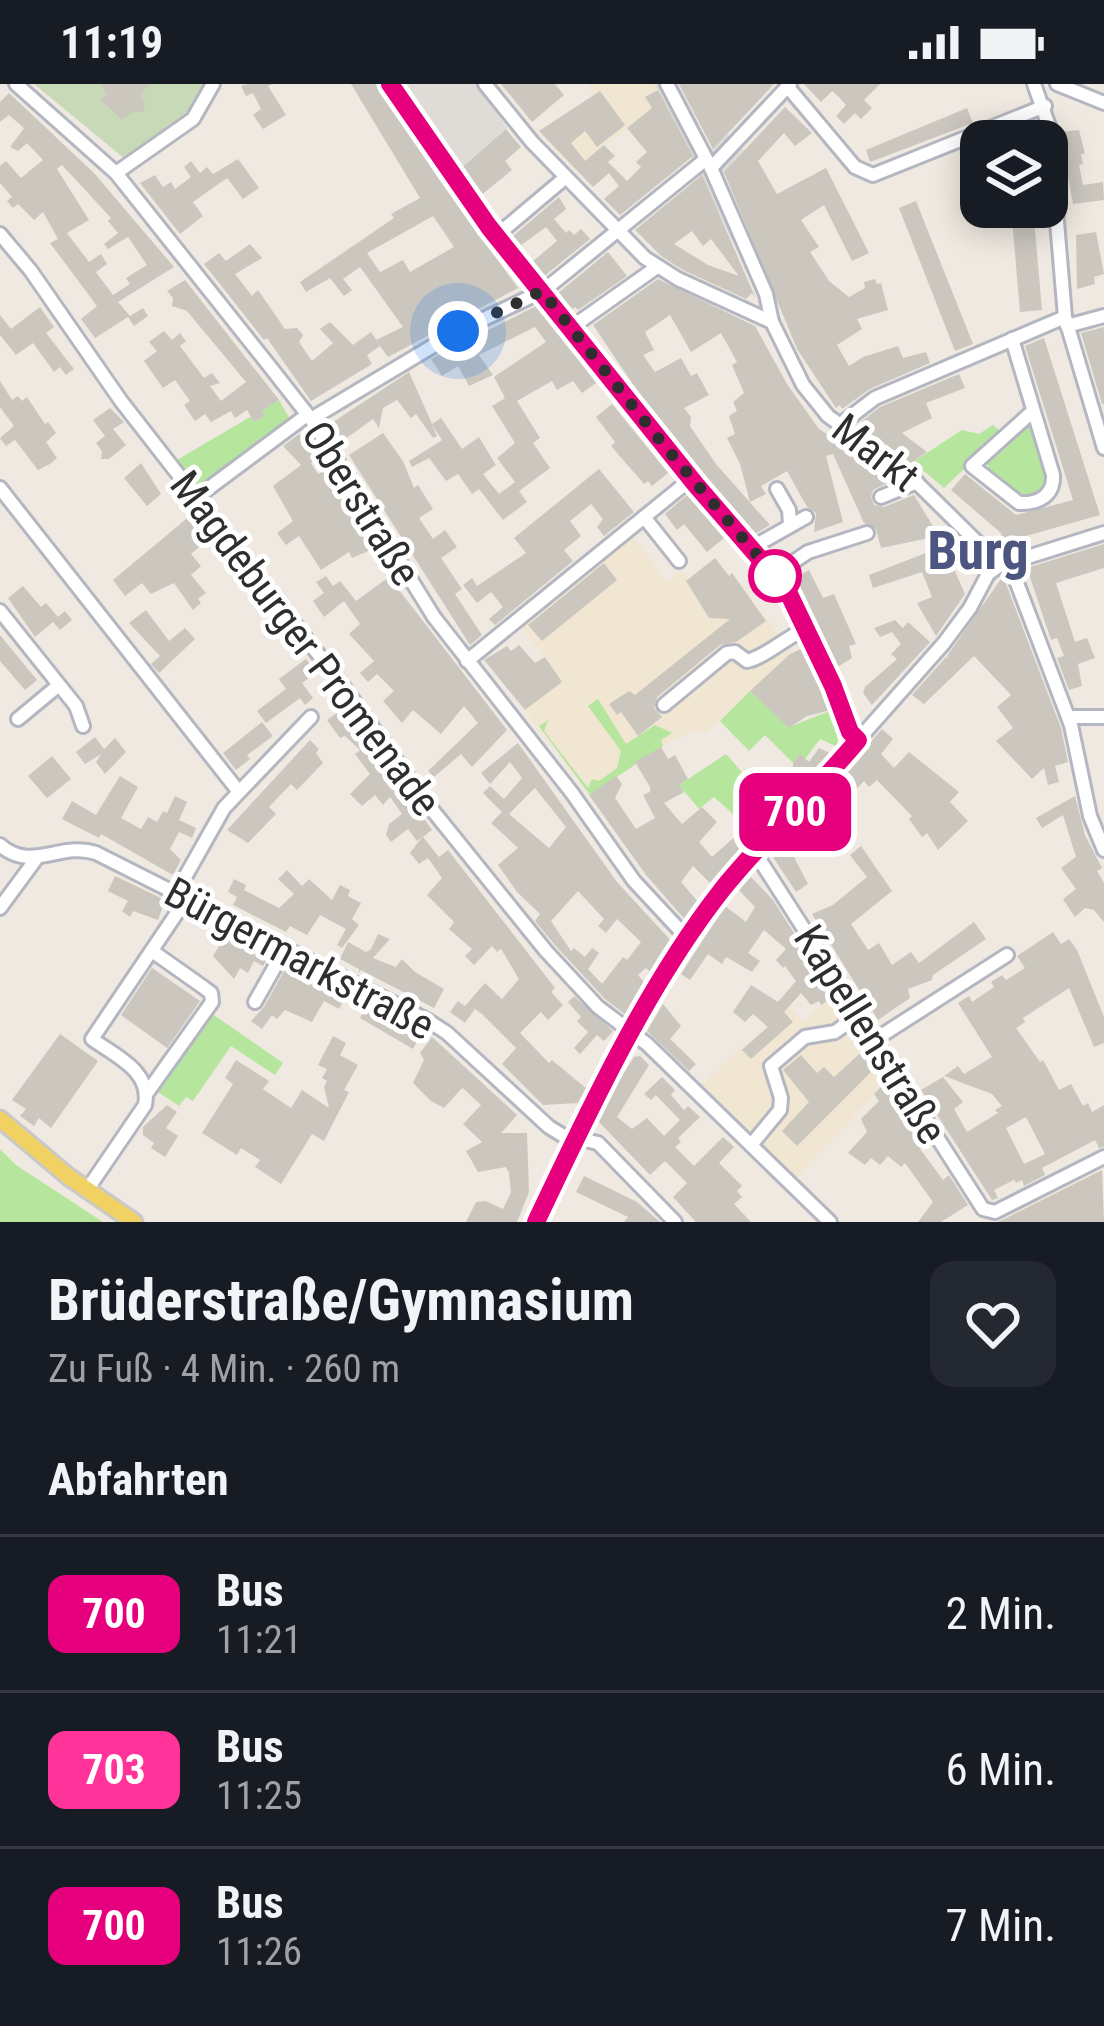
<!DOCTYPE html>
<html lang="de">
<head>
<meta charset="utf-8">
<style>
  :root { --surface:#171b24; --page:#242831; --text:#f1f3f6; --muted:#9ea1a6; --line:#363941 }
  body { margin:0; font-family:"Roboto Condensed",sans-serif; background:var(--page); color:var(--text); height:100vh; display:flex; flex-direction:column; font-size:45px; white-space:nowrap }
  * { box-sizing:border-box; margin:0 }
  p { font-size:39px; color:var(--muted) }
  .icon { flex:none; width:66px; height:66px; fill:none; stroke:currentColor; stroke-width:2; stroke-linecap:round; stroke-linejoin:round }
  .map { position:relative; height:1138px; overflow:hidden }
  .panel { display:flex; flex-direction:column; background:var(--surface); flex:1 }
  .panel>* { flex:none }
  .badge { padding:0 24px; border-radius:18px; font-size:42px; line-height:78px }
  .fabs { position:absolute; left:960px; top:36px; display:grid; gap:24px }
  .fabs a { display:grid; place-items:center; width:108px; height:108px; border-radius:24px; background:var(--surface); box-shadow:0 6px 30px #0003; font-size:60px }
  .you { position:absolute; width:60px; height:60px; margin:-30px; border:9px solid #fff; border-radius:50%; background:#1a73e8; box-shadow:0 0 0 18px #1a73e833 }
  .map>.badge { position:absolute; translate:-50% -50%; box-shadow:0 0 0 6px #fff }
  h2 { padding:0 48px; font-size:45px; line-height:108px }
  .round { display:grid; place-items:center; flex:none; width:126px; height:126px; border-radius:24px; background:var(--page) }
  .summary { display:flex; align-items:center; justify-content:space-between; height:204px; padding:0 48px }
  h1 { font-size:57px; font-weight:700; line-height:90px }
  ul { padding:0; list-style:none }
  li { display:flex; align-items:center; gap:36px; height:156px; padding:0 48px; border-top:3px solid var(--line) }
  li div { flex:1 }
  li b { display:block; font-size:45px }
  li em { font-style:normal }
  li .badge { min-width:132px; font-weight:700; text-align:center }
  .status { display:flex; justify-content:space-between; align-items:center; height:84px; padding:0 60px; background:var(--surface); direction:ltr }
  .status svg { height:33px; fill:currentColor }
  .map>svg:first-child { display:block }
  .education { fill:#f0e6d1 }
  .green { fill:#b6e59e }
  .cemetery { fill:#c8d9b8 }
  .plaza { fill:#dfdcd8 }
  .building { fill:#cbc7bf; fill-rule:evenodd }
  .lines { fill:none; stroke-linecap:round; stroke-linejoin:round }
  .minor-casing { stroke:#b4b7c1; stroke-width:18 }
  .major-casing { stroke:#c9c9c9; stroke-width:21 }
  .minor { stroke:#fff; stroke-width:12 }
  .major { stroke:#f2d163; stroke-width:15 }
  .line-casing { stroke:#fff; stroke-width:27 }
  .line { stroke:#e6007e; stroke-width:18 }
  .walk { stroke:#2e2e2e; stroke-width:12; stroke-dasharray:0 21.6 }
  .stop-dot { fill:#fff; stroke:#e6007e; stroke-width:6 }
  .labels { text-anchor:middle; stroke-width:10; stroke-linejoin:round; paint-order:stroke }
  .street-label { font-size:42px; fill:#2e2e2e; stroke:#fff }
  .district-label { font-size:54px; font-weight:bold; fill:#4d5680; stroke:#fff }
</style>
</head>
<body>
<div class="status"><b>11:19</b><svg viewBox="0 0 49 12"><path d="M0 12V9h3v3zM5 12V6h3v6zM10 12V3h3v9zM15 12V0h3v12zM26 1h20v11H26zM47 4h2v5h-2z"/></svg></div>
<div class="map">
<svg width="1104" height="1138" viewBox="0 0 1104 1138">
  <rect width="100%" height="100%" fill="#efe9e1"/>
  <g class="education">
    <polygon points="587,0 655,0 658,6 646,13 652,24 575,86 542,50 595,11"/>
    <polygon points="632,452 667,497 682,486 689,495 715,474 729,491 732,489 792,569 706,649 692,647 654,667 590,711 525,626 562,598 521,542"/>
    <polygon points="834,911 888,996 796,1094 702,1000 789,922 803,937"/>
  </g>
  <g class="green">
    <polygon points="279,316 292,339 201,405 177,376"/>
    <polygon points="1031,339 1050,392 1045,406 1026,417 991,392 987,378 1025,340"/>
    <polygon points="993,341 1002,349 944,404 913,378 962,346 979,350"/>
    <polygon points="750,607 789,643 835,625 838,663 820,655 805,675 800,671 793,679 765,651 749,667 720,637"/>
    <polygon points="598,615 626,660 655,641 672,649 661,656 663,662 590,711 539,642 548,636 544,647 588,704 592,695 599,697 617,684 621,667 588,622"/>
    <polygon points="726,670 780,731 759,753 714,713 699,725 679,701"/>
    <polygon points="211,929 283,979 275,991 231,962 193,1017 186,1013 179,1022 155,1006"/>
    <polygon points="0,1065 16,1081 103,1138 0,1138"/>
  </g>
  <path class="cemetery" d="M34,0H204C189,37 157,53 125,75Z"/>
  <g class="plaza">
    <polygon points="397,0 478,0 507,44 454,89"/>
    <polygon points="655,0 678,0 711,64 727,50 744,66 724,90 772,207 760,213"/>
  </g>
  <g class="building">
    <polygon points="100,0 149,0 140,12 145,18 144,27 131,29 122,36 100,15 107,10"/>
    <polygon points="247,0 273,0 268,2 286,31 263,45 253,31 261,25 253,9 246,12 241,2"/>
    <path d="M351,0H378L440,97L518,204L388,273L380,262L367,271L372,280L311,317L267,254L264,256L204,180L219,169L226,177L250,160L262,174L235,190L252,212L258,206L285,245L297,244L303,251L299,258L312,277L333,259L320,245L330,238L353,261L371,248L380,261L376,256L403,243L360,183L343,195L352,206L344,212L330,194L306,208L300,198L394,134L391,130L420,114ZM433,132L454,163L410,188L403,176L380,188L367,169Z"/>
    <polygon points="501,0 555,0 564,11 532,38"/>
    <polygon points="679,0 774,0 713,65"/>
    <polygon points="804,0 880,0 864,16 872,24 861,35 855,29 844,40 836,32 846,21 839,13 832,7 821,18"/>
    <polygon points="658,6 693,72 620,131 604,115 619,102 609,89 593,103 539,47 600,7 625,41 597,63 585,47 571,59 585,77 604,61 615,72 608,78 627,97 641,83 636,78 647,68 627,44 652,24 645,13"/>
    <path d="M9,9L94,89L174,183L118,218L130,232L143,224L148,232L134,242L128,233L95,254L81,235L97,222L50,159L58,155L43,128L34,136L18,120L13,124L7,117L12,113L0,99V82L6,77L21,94L43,76L27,59L18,67L10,63L24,44L9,31L0,38V18ZM62,81L111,134L108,137L118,149L104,160L108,165L128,153L147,181L126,194L130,200L113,211L96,188L107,180L101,170L89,178L67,149L89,136L57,85Z"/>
    <polygon points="785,23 812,49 795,62 784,49 758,77 777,110 826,84 869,169 852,177 824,121 801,136 819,163 810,168 829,197 849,213 865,204 864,198 875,195 877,200 881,199 888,226 857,235 862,245 837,261 849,282 863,273 898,262 903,274 926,268 930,279 870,305 842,325 840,321 836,324 797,265 724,88"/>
    <polygon points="967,24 973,39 870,78 866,66"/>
    <polygon points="506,45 521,63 505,77 512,86 480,112 461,84"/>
    <polygon points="1079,46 1085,70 1081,70 1083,80 1079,81 1083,101 1103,98 1104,116 1073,120 1060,48"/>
    <polygon points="238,75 259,104 243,115 227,94 193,118 203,132 180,150 140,99 155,91 163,103 171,98 175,105 191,93 184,83 191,77 200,89 207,83 213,90"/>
    <path d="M702,91L706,100L756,215L752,209L746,215L683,186L661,172L635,146ZM692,147L703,162L711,155L739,192L708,181L674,160Z"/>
    <polygon points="559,113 566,125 554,135 566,149 569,146 574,151 581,145 590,155 543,193 532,178 557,157 546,143 520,162 513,152"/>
    <polygon points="916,117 973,260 955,267 899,124"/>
    <polygon points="1011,123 1033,123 1042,226 1020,228"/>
    <polygon points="1096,148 1104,190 1094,193 1095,200 1077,205 1076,151"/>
    <polygon points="608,168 627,192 578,226 575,223 570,227 557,210"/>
    <polygon points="658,195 755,242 787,300 819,345 886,387 892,397 873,406 871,413 874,421 884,423 914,411 939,452 881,464 876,445 864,439 833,370 826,372 843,438 814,448 816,429 807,423 787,387 761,402 766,410 750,418 740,380 727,354 735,350 729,332 737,327 733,318 744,309 732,281 737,278 721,249 691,268 670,231 645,248 654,266 643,271 655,288 681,274 691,292 697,289 709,311 684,324 691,333 690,342 716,380 770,441 753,451 643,315 593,241"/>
    <polygon points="185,196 279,316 262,327 265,332 254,338 247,326 235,334 231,327 211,338 205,330 195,337 184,321 190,317 175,296 163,304 144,277 157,267 149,258 164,247 172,256 180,249 186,257 180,262 204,294 212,289 220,299 210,302 221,317 246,298 187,227 172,222 173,214 167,207"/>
    <polygon points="538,221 596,299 582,309 573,297 557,306 552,297 517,317 540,354 533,359 550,384 519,407 527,418 503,436 479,405 472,410 458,390 446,397 429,374 412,383 409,377 442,356 432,341 437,352 433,354 416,330 411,334 397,316 383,324 379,344 373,335 341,358 330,340 409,288 432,340 441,334 462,365 479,353 496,381 483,390 499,410 515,398 497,374 515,359 492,322 505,314 494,293 546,258 535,243 479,271 493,291 469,302 458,282 442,292 431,275"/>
    <polygon points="40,223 54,243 46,249 74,285 66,291 60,283 54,288 33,259 16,271 0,251 0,231 11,245"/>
    <polygon points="1104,243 1104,320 1102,320 1081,249"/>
    <polygon points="1044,254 1100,431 1026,452 1028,459 1013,466 1007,458 996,457 1002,450 951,406 965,390 1016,431 1073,416 1025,262"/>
    <polygon points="959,290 965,304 926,319 932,334 902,349 927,368 911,379 861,342 862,337 880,323"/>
    <polygon points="0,297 12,316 18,312 22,317 27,313 45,340 48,338 56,349 46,358 57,374 50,380 38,386 15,356 6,362 0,354 14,342 0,323"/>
    <polygon points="612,320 668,389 652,402 648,397 644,400 611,362 615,358 596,333"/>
    <polygon points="110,324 124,338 113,345 126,361 109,375 101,375 102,367 96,359 105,352 93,336"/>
    <polygon points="383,349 403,377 414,404 418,401 433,425 419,434 433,455 445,446 457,463 441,474 462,505 455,510 482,551 470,561 349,371"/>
    <polygon points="299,350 317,375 311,379 318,390 326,386 338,402 373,465 352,474 349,468 321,486 299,452 286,461 277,449 293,437 273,402 301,381 283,362"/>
    <polygon points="141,379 161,410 147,422 124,394"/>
    <polygon points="599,385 634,428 604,452 597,443 603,435 591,420 570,437 581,452 564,466 573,477 495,541 489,535 503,523 491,508 477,519 463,501 472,494 477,502 526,469 514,454"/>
    <polygon points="687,411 724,454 707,468 684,440 677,446 665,430"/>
    <polygon points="191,431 211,453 191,470 201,482 191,491 206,509 198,515 201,519 193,526 174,499 151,510 142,499 125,512 113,496"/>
    <polygon points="1104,460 1104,484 1056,499 1075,558 1087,554 1095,574 1078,580 1082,602 1069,606 1057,574 1064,572 1057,554 1051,556 1027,484"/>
    <polygon points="944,462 965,510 936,552 917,519 932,513 922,488 873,504 869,491"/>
    <polygon points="715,474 729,492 732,489 766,537 736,558 720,561 657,613 654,624 662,633 638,652 621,628 617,631 609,620 629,607 635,611 730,535 709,534 686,497"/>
    <polygon points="604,479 617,496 542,557 528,541"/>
    <polygon points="809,486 823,514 834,510 856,560 849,562 852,574 836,584 792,496"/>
    <polygon points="326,492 333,502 340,497 356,517 389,493 507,646 472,683 461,670 434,693 428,687 478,639 464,622 441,650 413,626 402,639 383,617 394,607 377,590 368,598 360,589 374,577 349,550 360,540 344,517 324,533 313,517 324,509 316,498"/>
    <polygon points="1003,492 1061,644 1068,678 1055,682 1059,698 1048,701 1044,684 1032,695 996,657 1013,644 997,623 1011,611 974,572 924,620 912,611 946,573 949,575 947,572"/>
    <polygon points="23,502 41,523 46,519 58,533 65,527 72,536 60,546 53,538 35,553 8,514"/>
    <polygon points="146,526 169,557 185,544 195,555 159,589 151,580 160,572 129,539"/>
    <polygon points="895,536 903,544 908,538 930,558 872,621 863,609 865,603 897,575 891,570 901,560 892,548 880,553 874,544"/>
    <polygon points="0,551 37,596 25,606 0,577"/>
    <polygon points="519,561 535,579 545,573 562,598 525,626 484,576 507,562 511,567"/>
    <polygon points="803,564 831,626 807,632 789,644 750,607 790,570"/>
    <polygon points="306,575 316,589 302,599 313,614 305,621 300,614 266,639 257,627 286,605 279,595"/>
    <polygon points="341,626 356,644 359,642 432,746 423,753 439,773 448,766 555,904 551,908 563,921 548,936 541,928 520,949 549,979 552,976 587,1005 578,1019 543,1021 502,980 516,964 482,930 475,925 465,939 450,928 458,917 465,922 485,899 502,915 519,895 501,865 497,868 492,862 474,881 465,872 472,865 449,845 454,838 427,811 442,794 428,774 419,780 410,769 422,753 417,757 408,745 391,758 386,751 389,740 402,730 390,713 383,721 375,711 362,722 350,710 370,690 355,670 360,666 345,652 340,654 327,636"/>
    <polygon points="262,638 273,652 247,671 250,675 236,686 223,669"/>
    <polygon points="882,645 893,655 881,670 894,684 909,668 959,708 950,718 968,737 938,766 927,749 922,753 909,735 912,732 877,696 869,703 864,697 848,714 842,715 831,703"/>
    <polygon points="95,653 104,665 115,654 126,668 105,690 96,678 101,670 85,680 76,668"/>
    <polygon points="310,656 319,665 316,669 323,679 297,706 291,700 269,723 276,730 248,759 227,746"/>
    <path d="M518,659L617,798L674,860L655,892L646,884L638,891L648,903L630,934L605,915L554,860L535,837L540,830L517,808L498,781L518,764L491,739L502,728L483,709L490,702L504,715L522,694L510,678L490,700L481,689ZM535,704L566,743L549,764L509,730ZM578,807L604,835L598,842L606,849L617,835L641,858L627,876L623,873L602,900L588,885L599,869L592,864L585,873L574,864L571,867L551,837Z"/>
    <polygon points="661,663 668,675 675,671 688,695 679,701 684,708 664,719 682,740 702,723 717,738 699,758 712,773 747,742 759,752 714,803 693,782 681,798 699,819 687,838 646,791 589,711 616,692 622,700 615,714 636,745 655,734 643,711 650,708 650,703 635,678"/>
    <polygon points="819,664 832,670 779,730 766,717 793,688 793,679 800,670 809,678"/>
    <polygon points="52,672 71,695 47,714 28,692"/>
    <polygon points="120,692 138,703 121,734 141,745 148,733 157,738 163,727 167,729 175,712 187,718 179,736 196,744 192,754 179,748 170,765 181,776 173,791 101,750 99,754 62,735 72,717 96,731"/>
    <polygon points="1075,712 1085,751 1102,784 1097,787 1104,799 1104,838 1094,826 1085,824 1075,833 1063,815 1076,805 1061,784 1076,773 1063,731 1042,744 1036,734"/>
    <polygon points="811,728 827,745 814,759 810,755 794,773 808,800 796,808 771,770"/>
    <polygon points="861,762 892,807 851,840 868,866 879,859 892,881 911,868 919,879 974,838 986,855 933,891 932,896 908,905 910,914 878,936 812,830 833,821 867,793 850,771"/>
    <polygon points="287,786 302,802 309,795 332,816 340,801 350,806 348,812 361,819 352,835 359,841 342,864 337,861 346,845 320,831 307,851 290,842 286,848 233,821 237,813 228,808 234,795 246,801 244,806 279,824 294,810 278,795"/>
    <polygon points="115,792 165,816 158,836 133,827 130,833 122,827 128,817 108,807"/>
    <polygon points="751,793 773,816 834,912 821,921 819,917 811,921 801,909 784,928 793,938 751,975 742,966 768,943 753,930 745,938 733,928 751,901 778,918 796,897 785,882 783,884 776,876 786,865 764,846 748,869 760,877 752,888 726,873 722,880 708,870 690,896 681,890 725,822 746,838 755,823 739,806"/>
    <path d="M1053,848L1061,860L1069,855L1077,866L1104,933V959L1094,963L1069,904L1023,934L1025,938L1016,944L1040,978L1043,976L1059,1006L1071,1000L1083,1022L1088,1019L1092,1028L1104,1021V1063L1099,1064L1095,1056L1042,1084L1045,1091L1024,1102L1022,1096L1016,1099L1014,1096L994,1106L998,1114L992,1116L921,1006L943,993L963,1018L954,1025L967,1048L998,1029L995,1026L1002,1022L992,1010L944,992L958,982L964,990L992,973L958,919L969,912L972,918L994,903L991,898L1002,891L1006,896L1025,884L1017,872ZM1026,1033L1045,1070L1024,1080L1006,1044Z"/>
    <polygon points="226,850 251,866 254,861 271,869 263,882 254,877 248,889 240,884 234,895 213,872"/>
    <polygon points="378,850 390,855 373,874 396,883 402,875 415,888 444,905 434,924 361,886 359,889 359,885 340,875 348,858 366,868 371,865"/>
    <polygon points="289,878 348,908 339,925 324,917 312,938 285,926 277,935 272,931 262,945 251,937 264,923"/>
    <polygon points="152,884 200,917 167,964 121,931"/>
    <polygon points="574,912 613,947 604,957 597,951 580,970 574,964 588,948 577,937 581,933 568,918"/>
    <polygon points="368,920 422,948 413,965 360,934"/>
    <polygon points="663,920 681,942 670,955 696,980 689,987 647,947"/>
    <polygon points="60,950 98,977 51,1044 39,1034 34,1042 20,1032 26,1025 12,1016"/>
    <polygon points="333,952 346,959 340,971 358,981 344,1006 349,1008 324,1057 312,1050 281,1100 255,1083 260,1076 241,1064 237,1071 202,1049 233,1000 225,994 236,976 269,997 263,1005 291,1024 302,1006 329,1024 324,1003 327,997 322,994 327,985 318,981"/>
    <polygon points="432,953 517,1031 501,1049 527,1049 529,1108 517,1138 466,1138 476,1118 486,1117 503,1125 511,1108 509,1089 506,1083 478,1088 466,1067 482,1058 463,1040 481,1021 465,1006 462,1004 444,1024 431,1017 413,999 424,976 420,969"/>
    <polygon points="867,963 878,981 797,1062 782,1047 809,1018 783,986 801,971 817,989 824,983 834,993"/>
    <polygon points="640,972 649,981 617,1033 632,1045 647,1034 664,1052 680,1036 656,1011 651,1016 644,1010 662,993 675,1006 671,1011 684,1026 688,1022 700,1033 678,1054 681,1058 675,1063 694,1082 723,1053 734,1063 719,1079 742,1102 737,1107 742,1113 734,1120 751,1138 696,1138 673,1113 687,1099 665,1077 650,1091 598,1037 597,1031 634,973"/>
    <polygon points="888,996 929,1060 920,1065 943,1096 949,1091 968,1121 941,1138 918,1138 933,1118 905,1079 901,1083 888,1072 880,1081 871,1074 865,1081 848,1069 867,1048 861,1035 879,1017 874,1010"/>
    <polygon points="167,1021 177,1028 166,1044 178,1052 165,1073 151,1064 154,1059 143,1051 143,1043"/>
    <polygon points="1102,1086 1104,1138 997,1138 1000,1137"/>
    <polygon points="584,1092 637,1118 660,1138 624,1138 628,1133 576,1108"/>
  </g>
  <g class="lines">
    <g class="minor-casing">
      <g id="minor">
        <polyline points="16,0 116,89 271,284 311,335 434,533 572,709 634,797 688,855"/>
        <polyline points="390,0 489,143 696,401 787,506 833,602 850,648 858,656"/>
        <polyline points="485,0 532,58 645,174 678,195 772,238"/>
        <polyline points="667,0 711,84 766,210 772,238 803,301 828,332 907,389 981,462 988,490"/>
        <polyline points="1034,0 1049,42 1065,233 1104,364"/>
        <polyline points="1057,0 1104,19"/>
        <polyline points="787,2 855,83 873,91 1045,22"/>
        <polyline points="711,84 790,0"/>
        <polyline points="116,89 193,35 213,0"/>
        <polyline points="0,150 31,187 121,317 343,602 425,717 546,867 598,923 647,960 830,1138"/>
        <polyline points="496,152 566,93"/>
        <polyline points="1067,242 1104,232"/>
        <polyline points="572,243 657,183"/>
        <path d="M1012,255L1053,391C1054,412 1038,420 1019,419L972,382L1033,327"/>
        <polyline points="311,335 458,247 543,207 706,75"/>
        <polyline points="841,340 875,314 1065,233"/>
        <polyline points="0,404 239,708"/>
        <polyline points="777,405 789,426 790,440"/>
        <polyline points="197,413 307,331"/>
        <polyline points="881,413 917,398"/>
        <polyline points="644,433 679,477"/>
        <polyline points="751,464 806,433"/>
        <polyline points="1009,478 1071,641 1090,732 1104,766"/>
        <polyline points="774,491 808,468 867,449"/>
        <polyline points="0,527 76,622 83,642"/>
        <polyline points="467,577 691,395"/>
        <path d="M664,621L727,569L735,568L747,577C764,574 788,552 807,544"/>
        <polyline points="1068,633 1104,633"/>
        <polyline points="18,635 59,601"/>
        <path d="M0,761C32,789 60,757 96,769L427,936L447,949L549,1043L562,1051L598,1059L675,1138"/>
        <polyline points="756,770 983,1125 995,1128 1104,1073"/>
        <polyline points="176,809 224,724 311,633"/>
        <polyline points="0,824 36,775"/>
        <polyline points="255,918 286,863"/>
        <polyline points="876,955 1007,871"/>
        <polyline points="147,1009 212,918 211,909 203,903 152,867"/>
        <polyline points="751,1061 780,1026 781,1014 771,982 805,953 835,948 860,930"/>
        <path d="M87,1106L145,1021C152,987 115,972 92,955L187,814"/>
        <polyline points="536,1138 589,1023 704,830 944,559 970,524 988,490 999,482 1104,449"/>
      </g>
    </g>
    <g class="major-casing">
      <polyline id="major" points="0,1035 69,1093 134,1138"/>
    </g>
    <use href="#minor" class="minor"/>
    <use href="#major" class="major"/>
  </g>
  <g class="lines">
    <g class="line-casing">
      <path id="line" d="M390,0L489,143L696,401L787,506L833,602L850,648L858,656C815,708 763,754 721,807C646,903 588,1028 536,1138"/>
    </g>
    <use href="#line" class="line"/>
    <polyline class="walk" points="458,247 542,207 662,359 775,492"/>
  </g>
  <circle class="stop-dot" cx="775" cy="492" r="24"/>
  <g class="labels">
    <g class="street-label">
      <text transform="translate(876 368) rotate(38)" y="15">Markt</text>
      <text transform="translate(362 419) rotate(58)" y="15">Oberstraße</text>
      <text transform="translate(306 559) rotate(53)" y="15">Magdeburger Promenade</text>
      <text transform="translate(300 874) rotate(28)" y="15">Bürgermarkstraße</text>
      <text transform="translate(871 950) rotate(58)" y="15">Kapellenstraße</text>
    </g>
    <g class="district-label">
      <text x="978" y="485">Burg</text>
    </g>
  </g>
</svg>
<div class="fabs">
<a><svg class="icon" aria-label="layers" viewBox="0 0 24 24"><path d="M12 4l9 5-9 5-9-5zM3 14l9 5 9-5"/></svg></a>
</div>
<div class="you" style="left:458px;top:247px"></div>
<b class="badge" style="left:795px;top:728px;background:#e6007e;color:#fff">700</b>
</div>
<section class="panel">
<div class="summary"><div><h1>Brüderstraße/Gymnasium</h1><p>Zu Fuß · 4 Min. · 260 m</p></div><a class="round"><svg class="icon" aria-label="heart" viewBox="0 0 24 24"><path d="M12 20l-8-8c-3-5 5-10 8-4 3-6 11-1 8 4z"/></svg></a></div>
<h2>Abfahrten</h2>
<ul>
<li><span class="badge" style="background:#e6007e;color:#fff">700</span><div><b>Bus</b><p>11:21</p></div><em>2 Min.</em></li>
<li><span class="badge" style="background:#f39;color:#fff">703</span><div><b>Bus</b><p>11:25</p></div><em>6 Min.</em></li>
<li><span class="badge" style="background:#e6007e;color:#fff">700</span><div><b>Bus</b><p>11:26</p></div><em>7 Min.</em></li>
</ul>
</section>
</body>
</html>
